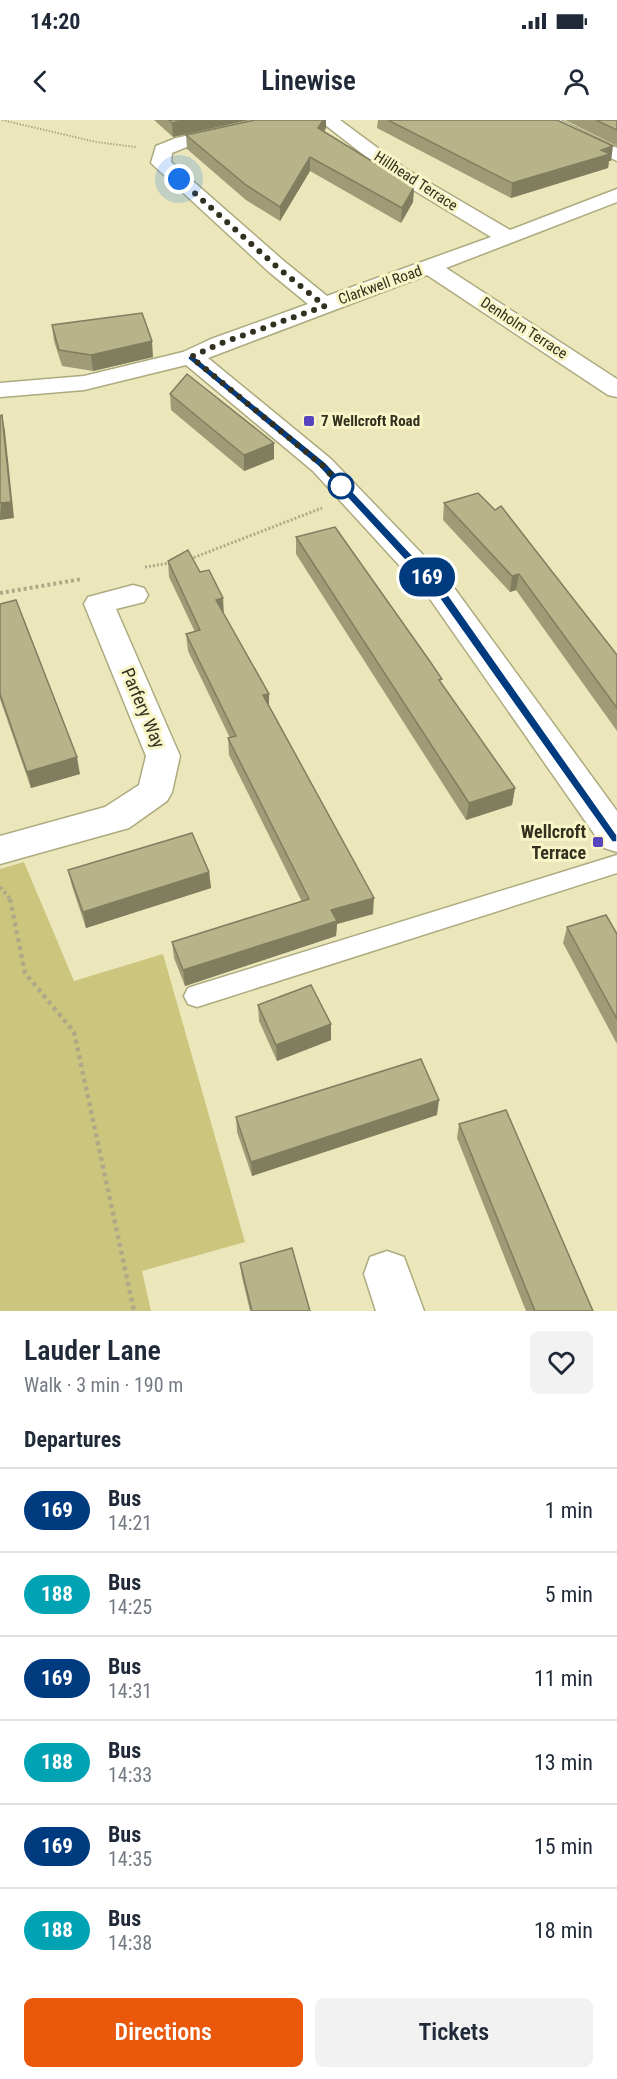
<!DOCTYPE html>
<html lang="en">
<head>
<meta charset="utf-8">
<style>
  :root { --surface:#fff; --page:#f2f2f3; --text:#1f2937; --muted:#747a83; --line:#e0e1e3; --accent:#ea580c }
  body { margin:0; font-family:"Roboto Condensed",sans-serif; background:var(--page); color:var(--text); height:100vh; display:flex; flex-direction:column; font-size:22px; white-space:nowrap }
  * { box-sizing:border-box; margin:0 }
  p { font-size:20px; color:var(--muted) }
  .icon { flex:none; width:33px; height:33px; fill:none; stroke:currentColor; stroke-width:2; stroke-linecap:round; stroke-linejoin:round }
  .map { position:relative; height:1191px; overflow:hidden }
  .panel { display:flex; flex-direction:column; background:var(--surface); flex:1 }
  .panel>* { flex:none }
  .badge { padding:0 12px; border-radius:20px; font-size:21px; line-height:39px }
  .you { position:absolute; width:30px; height:30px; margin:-15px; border:4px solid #fff; border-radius:50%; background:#1a73e8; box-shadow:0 0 0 9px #1a73e833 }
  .map>.badge { position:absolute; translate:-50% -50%; box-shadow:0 0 0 3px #fff }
  h2 { padding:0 24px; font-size:22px; line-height:54px }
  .round { display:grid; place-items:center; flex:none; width:63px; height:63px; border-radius:9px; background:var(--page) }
  .headline { display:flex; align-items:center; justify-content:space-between; height:102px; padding:0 24px }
  h1 { font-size:28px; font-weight:600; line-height:45px }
  .cta { display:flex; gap:12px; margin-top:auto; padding:12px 24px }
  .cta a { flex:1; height:69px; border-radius:9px; background:var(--accent); color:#fff; font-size:24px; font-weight:600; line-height:69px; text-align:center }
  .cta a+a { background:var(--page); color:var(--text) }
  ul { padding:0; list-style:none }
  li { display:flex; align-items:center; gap:18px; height:84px; padding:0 24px; border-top:2px solid var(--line) }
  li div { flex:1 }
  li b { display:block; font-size:22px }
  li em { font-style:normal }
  li .badge { min-width:66px; font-weight:700; text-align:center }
  .status { display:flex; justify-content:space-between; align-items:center; height:42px; padding:0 30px; background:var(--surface); direction:ltr }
  .status svg { height:16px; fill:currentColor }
  header { display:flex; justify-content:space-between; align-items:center; height:78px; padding:0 24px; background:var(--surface); font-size:27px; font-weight:600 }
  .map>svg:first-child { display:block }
  .green { fill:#ccc57d }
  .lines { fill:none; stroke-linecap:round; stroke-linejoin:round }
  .service-casing { stroke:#adaa7f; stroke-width:3 }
  .minor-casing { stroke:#adaa7f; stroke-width:3 }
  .path-far3 { stroke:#aeaa87; stroke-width:2; stroke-dasharray:1.5 1.5; stroke-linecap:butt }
  .path-far2 { stroke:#aeaa87; stroke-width:3; stroke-dasharray:2 2; stroke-linecap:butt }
  .path-far1 { stroke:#aeaa87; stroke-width:4; stroke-dasharray:3 3; stroke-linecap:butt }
  .path { stroke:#aeaa87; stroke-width:4.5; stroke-dasharray:4 4; stroke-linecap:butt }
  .service { fill:#fff; fill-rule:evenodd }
  .minor { fill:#fff; fill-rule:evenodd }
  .wall { fill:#9e9b76 }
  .shaded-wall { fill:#817e60 }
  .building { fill:#b8b489; stroke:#817e60; stroke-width:1.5 }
  .line { fill:#003b80; stroke:#fff; stroke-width:1.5 }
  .walk { stroke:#32301f; stroke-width:6; stroke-dasharray:0 10.8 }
  .poi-dot { fill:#5645bc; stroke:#f8f5c8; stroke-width:2 }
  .stop-dot { fill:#fff; stroke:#003b80; stroke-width:3 }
  .labels { text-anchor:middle; stroke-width:6; stroke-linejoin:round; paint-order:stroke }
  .far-street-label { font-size:15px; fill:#32301f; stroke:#f8f5c8 }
  .far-poi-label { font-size:15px; font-weight:bold; fill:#32301f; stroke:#f8f5c8; text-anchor:start }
  .street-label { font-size:18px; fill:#32301f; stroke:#f8f5c8 }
  .poi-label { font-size:18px; font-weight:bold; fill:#32301f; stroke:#f8f5c8; text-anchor:end }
</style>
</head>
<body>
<div class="status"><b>14:20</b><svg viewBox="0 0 49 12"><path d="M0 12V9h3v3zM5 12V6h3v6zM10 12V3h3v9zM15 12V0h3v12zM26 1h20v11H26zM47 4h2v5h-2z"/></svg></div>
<header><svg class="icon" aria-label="back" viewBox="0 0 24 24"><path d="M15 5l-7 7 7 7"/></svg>Linewise<svg class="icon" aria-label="person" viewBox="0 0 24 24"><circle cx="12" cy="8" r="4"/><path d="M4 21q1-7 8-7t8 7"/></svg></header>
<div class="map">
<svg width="617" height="1191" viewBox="0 0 617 1191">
  <rect width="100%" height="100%" fill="#ebe7bb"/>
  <polygon class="green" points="24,742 74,861 163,834 245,1122 142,1151 151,1191 0,1191 0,749"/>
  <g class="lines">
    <g class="service-casing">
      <polygon id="service" points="617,735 617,753 197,887 188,884 184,876 188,868 197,865"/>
    </g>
    <g class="minor-casing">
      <g id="minor">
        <polygon points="259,0 293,0 290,4 189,26 172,33 171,42 285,142 327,176 491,117 392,57 319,0 340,0 406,49 510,110 617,69 617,82 446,148 617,259 617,277 608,275 427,155 208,238 331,339 452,465 617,691 617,732 604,728 430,479 313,351 186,245 84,270 0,277 0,263 84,256 183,232 211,219 308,184 269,152 151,43 156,26 176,18"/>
        <polygon points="537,0 560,0 617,28 617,41 540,4"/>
        <polygon points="133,465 144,468 148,475 144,482 116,489 180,636 172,672 167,681 129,708 0,744 0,716 105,687 139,665 146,636 84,484 88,477"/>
        <polygon points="387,1131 404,1137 424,1191 376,1191 364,1154 370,1137"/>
      </g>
    </g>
    <polyline class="path-far3" points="2,0 96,22 136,27"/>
    <g class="path-far2">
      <polyline points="190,439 322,388"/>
      <polyline points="145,447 170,443"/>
    </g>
    <g class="path-far1">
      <polyline points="0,473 82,459"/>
      <polyline points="0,767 11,780"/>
    </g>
    <polyline class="path" points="10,779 25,853 74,912 134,1191"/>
    <use href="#service" class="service"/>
    <use href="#minor" class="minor"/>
  </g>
  <g class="wall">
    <polygon points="154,0 249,0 173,17"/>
    <polygon points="378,0 557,0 611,41 609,41 608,48 511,78 377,8"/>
    <polygon points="565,0 617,0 617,26"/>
    <polygon points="326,8 324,11 414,67 413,82 401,103 310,51 280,101 246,80 187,29 186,15"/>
    <polygon points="52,205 153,237 93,251 62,246 54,221"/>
    <polygon points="170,274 274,323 274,339 244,351 171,290"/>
    <polygon points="444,383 617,535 617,611 516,470 510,472 443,400"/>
    <polygon points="296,417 441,563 515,668 512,685 466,700 296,434"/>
    <polygon points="168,441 224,495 269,574 269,585 373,794 337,804 336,816 185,866 174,838 172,822 302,782 229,635 228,618 230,618 188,531 186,514 195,512 169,457"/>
    <polygon points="0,484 80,654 31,668 0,579"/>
    <polygon points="68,750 209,752 211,768 86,808 72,766"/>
    <polygon points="567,807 617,814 617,924 563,823"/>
    <polygon points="258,885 331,904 331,920 277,941 259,901"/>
    <polygon points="437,995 252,1056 237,1012 236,997"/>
    <polygon points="459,1004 593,1191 526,1191 457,1018"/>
    <polygon points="240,1143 310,1191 250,1191 242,1157"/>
  </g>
  <g class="shaded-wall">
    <polygon points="185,0 249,0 173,17 172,3"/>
    <polygon points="323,0 326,0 326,8 318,22 318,8"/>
    <polygon points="613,26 611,41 609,41 608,48 511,78 512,63"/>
    <polygon points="310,37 310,51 280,101 280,87"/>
    <polygon points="414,67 413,82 401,103 402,88"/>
    <polygon points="152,221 153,237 93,251 91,235"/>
    <polygon points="2,295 5,311 14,398 0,400"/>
    <polygon points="274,323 274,339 244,351 244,335"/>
    <polygon points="519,454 516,470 510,472 512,456"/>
    <polygon points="223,478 224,495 216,480"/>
    <polygon points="269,574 269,590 263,575"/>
    <polygon points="77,637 80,654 31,668 27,652"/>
    <polygon points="515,668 512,685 466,700 469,683"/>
    <polygon points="209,752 211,768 86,808 83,792"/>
    <polygon points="374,778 373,794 337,804 336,816 185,866 183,850 331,790"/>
    <polygon points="331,904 331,920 277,941 276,925"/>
    <polygon points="439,980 437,995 252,1056 251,1042"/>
  </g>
  <g class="building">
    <polygon points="169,0 185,0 172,3"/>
    <polygon points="255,0 323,0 318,8 414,67 402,88 310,37 280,87 246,65 186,15"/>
    <polygon points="388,0 557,0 613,26 601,30 610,34 512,63"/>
    <polygon points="596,0 617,0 617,10"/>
    <polygon points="142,193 152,221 91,235 59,230 52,205"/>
    <polygon points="187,254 274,323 244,335 170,274"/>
    <polygon points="2,295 11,382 0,383 0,296"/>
    <polygon points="478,373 495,390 501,386 617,535 617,588 519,454 512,456 444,383"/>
    <polygon points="335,407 429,540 442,559 439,560 515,668 469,683 296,417"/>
    <polygon points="188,430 200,452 209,450 223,478 216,480 269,574 263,575 374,778 331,790 337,801 183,850 172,822 309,779 228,618 236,616 186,514 200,510 168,441"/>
    <polygon points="16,480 77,637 27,652 0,574 0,484"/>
    <polygon points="192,713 209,752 83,792 68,750"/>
    <polygon points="606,795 617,814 617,899 567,807"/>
    <polygon points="311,865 331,904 276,925 258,885"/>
    <polygon points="421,939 439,980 251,1042 236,997"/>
    <polygon points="506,990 593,1191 535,1191 459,1004"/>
    <polygon points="292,1128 310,1191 252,1191 240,1143"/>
  </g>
  <polygon class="line" points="188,236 194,236 326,343 445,470 617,715 617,722 612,722 437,475 319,347 188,239"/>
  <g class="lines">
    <polyline class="walk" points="179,59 277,147 325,186 219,224 191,237 322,345 341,366"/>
  </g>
  <g class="poi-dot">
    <rect x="303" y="295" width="12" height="12" rx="3"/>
    <rect x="592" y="716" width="12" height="12" rx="3"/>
  </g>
  <circle class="stop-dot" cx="341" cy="366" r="12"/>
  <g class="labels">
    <g class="far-street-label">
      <text transform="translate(416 61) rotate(33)" y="5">Hillhead Terrace</text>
      <text transform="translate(380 165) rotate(-20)" y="5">Clarkwell Road</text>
      <text transform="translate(524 208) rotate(33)" y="5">Denholm Terrace</text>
    </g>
    <g class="far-poi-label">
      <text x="321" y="306">7 Wellcroft Road</text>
    </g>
    <g class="street-label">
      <text transform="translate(143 588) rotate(67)" y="6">Parfery Way</text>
    </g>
    <g class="poi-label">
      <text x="586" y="718">Wellcroft<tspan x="586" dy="21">Terrace</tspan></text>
    </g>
  </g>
</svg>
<div class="you" style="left:179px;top:59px"></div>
<b class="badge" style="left:427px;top:457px;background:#003b80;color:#fff">169</b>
</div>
<section class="panel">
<div class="headline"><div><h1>Lauder Lane</h1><p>Walk · 3 min · 190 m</p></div><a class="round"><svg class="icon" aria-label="heart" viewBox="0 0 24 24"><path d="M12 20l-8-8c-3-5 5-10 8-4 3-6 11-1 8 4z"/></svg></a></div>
<h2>Departures</h2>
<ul>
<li><span class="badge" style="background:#003b80;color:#fff">169</span><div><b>Bus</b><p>14:21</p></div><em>1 min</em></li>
<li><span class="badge" style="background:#00a3b4;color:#fff">188</span><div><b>Bus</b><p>14:25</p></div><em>5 min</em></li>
<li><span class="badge" style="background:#003b80;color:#fff">169</span><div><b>Bus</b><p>14:31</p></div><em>11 min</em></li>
<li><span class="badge" style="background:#00a3b4;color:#fff">188</span><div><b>Bus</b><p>14:33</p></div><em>13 min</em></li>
<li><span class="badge" style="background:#003b80;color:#fff">169</span><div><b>Bus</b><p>14:35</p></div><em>15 min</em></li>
<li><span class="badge" style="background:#00a3b4;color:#fff">188</span><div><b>Bus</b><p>14:38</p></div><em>18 min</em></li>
</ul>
<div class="cta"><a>Directions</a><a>Tickets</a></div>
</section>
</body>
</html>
